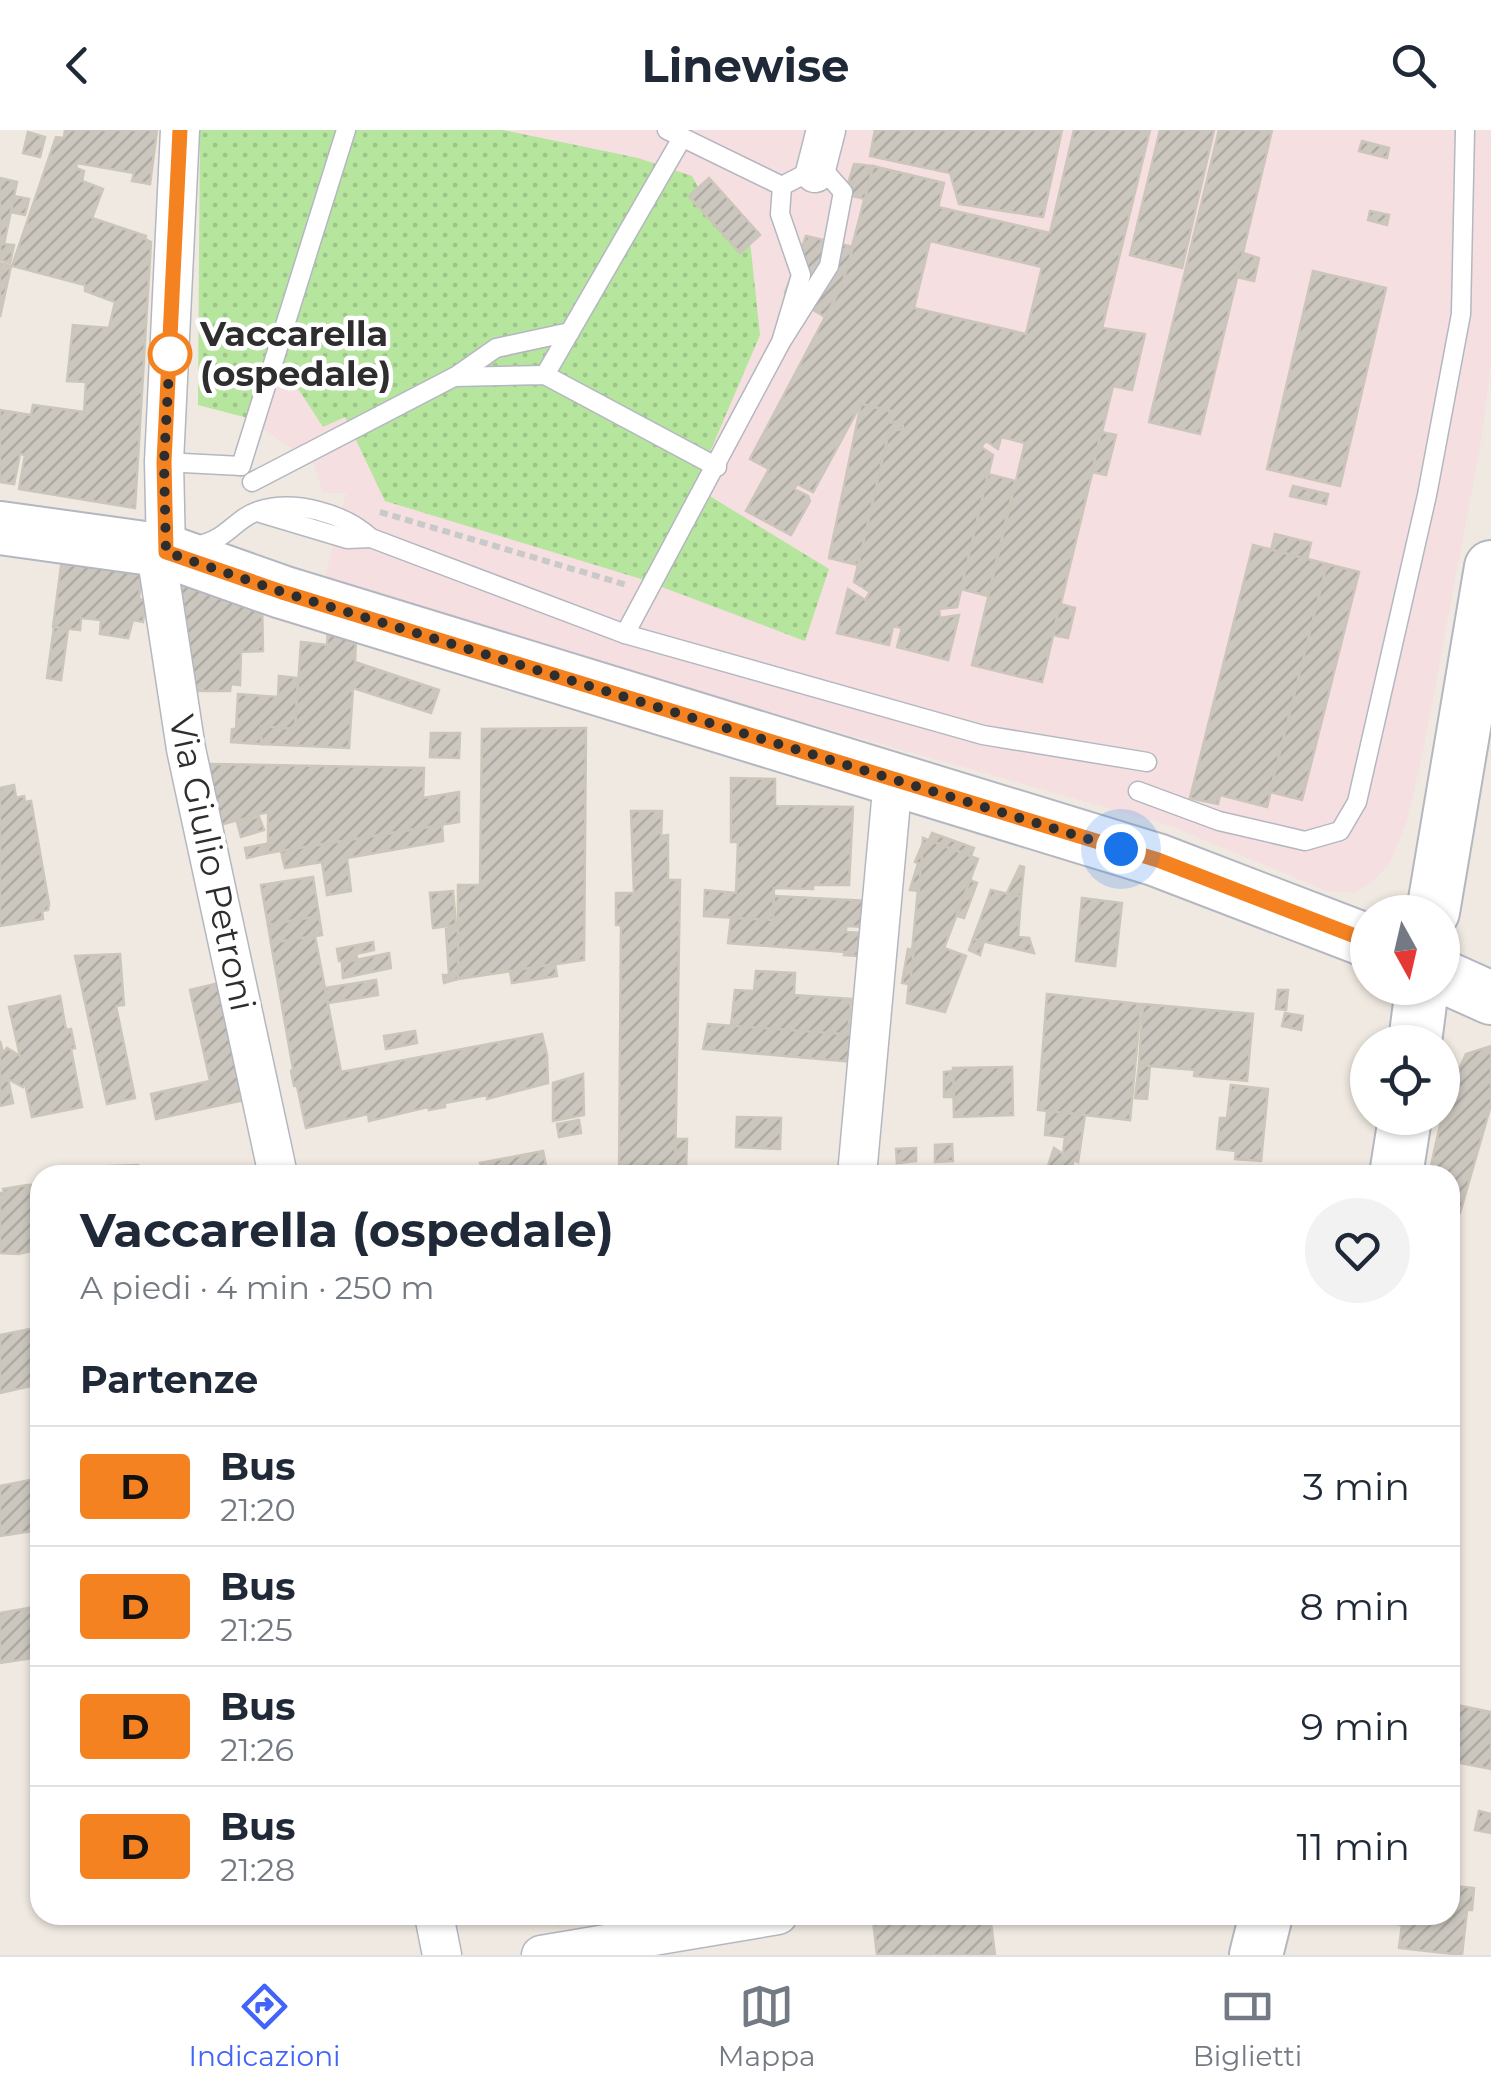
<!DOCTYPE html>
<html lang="it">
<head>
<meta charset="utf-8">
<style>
  :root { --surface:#fff; --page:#f2f2f3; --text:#1f2937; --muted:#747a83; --line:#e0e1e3; --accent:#4264fb }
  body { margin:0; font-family:Montserrat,sans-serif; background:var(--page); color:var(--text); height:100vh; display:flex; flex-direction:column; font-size:38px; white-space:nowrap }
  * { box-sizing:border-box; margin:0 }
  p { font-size:32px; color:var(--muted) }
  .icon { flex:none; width:55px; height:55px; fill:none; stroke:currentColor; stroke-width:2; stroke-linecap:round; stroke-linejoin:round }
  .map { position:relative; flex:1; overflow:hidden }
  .sheet { position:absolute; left:30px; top:1035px; width:1430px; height:760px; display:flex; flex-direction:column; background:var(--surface); border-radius:30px; box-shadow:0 2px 8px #0004 }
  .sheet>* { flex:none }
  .badge { padding:0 20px; border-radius:8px; font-size:35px; line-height:65px }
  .needle { width:65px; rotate:172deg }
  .controls { position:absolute; left:1350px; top:765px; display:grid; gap:20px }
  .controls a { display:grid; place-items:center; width:110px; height:110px; border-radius:50%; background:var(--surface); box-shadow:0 2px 8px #0004; font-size:50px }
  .you { position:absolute; width:50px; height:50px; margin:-25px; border:8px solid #fff; border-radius:50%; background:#1a73e8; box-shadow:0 0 0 15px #1a73e833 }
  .map>.badge { position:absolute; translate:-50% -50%; box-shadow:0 0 0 5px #fff }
  h2 { padding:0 50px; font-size:38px; line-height:90px }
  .round { display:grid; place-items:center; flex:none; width:105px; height:105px; border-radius:52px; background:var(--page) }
  .summary { display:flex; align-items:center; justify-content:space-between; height:170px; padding:0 50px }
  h1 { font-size:48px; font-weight:700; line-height:75px }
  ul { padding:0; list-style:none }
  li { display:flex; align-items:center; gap:30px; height:120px; padding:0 50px; border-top:2px solid var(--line) }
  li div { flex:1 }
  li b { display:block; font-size:38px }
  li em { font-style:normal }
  li .badge { min-width:110px; font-weight:700; text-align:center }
  header { display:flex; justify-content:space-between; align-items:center; height:130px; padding:0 50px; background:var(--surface); font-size:45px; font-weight:700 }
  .tabs { display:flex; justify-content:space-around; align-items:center; height:140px; border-top:2px solid var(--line); background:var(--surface); font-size:28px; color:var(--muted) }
  .tabs a { display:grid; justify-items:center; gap:5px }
  .tabs .on { color:var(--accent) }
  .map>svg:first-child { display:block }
  .medical { fill:#f5dfe0 }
  .park { fill:url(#park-dots) }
  .building { fill:url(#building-hatch); stroke:#cbc5ba; stroke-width:2.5; fill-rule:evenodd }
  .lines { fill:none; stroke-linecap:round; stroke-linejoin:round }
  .lane-casing { stroke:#b4b7c1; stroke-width:21 }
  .street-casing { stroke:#b4b7c1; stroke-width:41 }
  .secondary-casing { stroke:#b4b7c1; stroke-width:56 }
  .path { stroke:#c9c9c9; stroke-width:6; stroke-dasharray:8 5; stroke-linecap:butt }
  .lane { stroke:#fff; stroke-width:18 }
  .street { stroke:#fff; stroke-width:38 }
  .secondary { stroke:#fff; stroke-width:52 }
  .line-casing { stroke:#fff; stroke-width:22 }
  .line { stroke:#f58220; stroke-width:15 }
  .walk { stroke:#2e2e2e; stroke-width:10; stroke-dasharray:0 18 }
  .stop-dot { fill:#fff; stroke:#f58220; stroke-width:5 }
  .labels { text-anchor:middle; stroke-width:9; stroke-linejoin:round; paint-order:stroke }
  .stop-label { font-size:35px; font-weight:bold; fill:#2e2e2e; stroke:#fff; text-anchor:start }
  .street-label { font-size:35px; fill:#2e2e2e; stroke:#fff }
</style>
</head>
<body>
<header><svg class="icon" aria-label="back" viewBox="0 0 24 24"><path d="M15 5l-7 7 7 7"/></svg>Linewise<svg class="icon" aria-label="search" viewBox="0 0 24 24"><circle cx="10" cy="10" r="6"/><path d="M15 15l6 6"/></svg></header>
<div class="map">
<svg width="1491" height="1825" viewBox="0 0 1491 1825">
  <defs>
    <pattern id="park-dots" width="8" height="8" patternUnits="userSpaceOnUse" patternTransform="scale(2.5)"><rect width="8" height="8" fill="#b6e59e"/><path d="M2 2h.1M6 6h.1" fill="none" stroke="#9dc588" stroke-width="1.8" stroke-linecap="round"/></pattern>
    <pattern id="building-hatch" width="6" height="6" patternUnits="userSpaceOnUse" patternTransform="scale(2.5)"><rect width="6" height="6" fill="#cbc7bf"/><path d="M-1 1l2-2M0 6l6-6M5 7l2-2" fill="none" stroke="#afaba4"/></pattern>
  </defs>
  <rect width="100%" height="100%" fill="#efe9e1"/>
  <polygon class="medical" points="200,0 1491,0 1491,237 1480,317 1422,626 1406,694 1390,733 1371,753 1355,762 1327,761 1168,695 655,550 325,448 346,363 323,363 314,334 248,288 198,275"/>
  <polygon class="park" points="200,0 503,0 638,28 692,46 718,93 750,111 760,205 695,357 829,439 805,511 638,448 385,371 345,287 323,297 299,260 259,245 248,288 198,275"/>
  <g class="building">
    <polygon points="65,0 157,0 150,54 132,51 134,43 77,33 76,38 84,41 82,51 103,59 92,88 146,106 145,109 151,112 135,378 19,359 25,325 20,324 14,354 0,352 0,280 31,285 33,275 84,282 86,252 67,251 73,195 109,198 115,172 85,161 85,155 12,136 56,7 64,8"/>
    <polygon points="875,0 1062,0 1043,87 959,74 950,43 870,26"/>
    <path d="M1074,0H1150L1102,198L1145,204L1132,260L1113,256L1042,552L972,535L1025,313L1001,307L998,319L986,311L981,317L993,325L957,477L939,479L940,488L959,485L948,530L897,517L902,498L893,496L889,515L837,503L848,459L865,470L870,462L854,452L889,301L903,299L902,291L887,293L890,281L861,274L813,362L797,354L794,359L808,366L810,371L791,405L746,381L769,339L750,329L842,155L873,36L944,53L938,77L1050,103ZM930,111L1042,137L1026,204L914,178Z"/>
    <polygon points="1160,0 1214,0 1182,138 1130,125"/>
    <polygon points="1219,0 1272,0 1200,304 1149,292"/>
    <polygon points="28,2 45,7 40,27 23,23"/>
    <polygon points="1362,11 1389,18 1387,28 1359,21"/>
    <polygon points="854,34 873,36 865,69 845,64"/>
    <polygon points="0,48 17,52 4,114 14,115 10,133 0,130"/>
    <polygon points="709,48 760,105 740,123 689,66"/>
    <polygon points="14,66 29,69 25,85 11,82"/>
    <polygon points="1370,81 1389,85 1387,95 1368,90"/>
    <polygon points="806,106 853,117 842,155 825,187 785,163"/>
    <polygon points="1243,123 1259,128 1254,151 1237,147"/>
    <polygon points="0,133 11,136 0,187"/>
    <polygon points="1313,141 1386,158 1340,356 1267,339"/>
    <polygon points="861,274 890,281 887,293 902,291 903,299 889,301 858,435 829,428"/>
    <polygon points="1101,302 1116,305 1106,345 1092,342"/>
    <polygon points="988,344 1015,351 988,466 961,459"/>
    <polygon points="1293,356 1328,364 1326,374 1290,366"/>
    <polygon points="1275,404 1311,413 1307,429 1271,420"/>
    <polygon points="1253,415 1327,434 1267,677 1220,665 1218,674 1190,668"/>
    <polygon points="63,421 143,432 139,469 146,470 143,492 133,490 128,508 100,504 101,490 81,488 80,500 53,497"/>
    <polygon points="1327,434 1359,442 1302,670 1270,662"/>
    <polygon points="177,443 262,471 263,521 241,522 240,555 231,554 230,561 189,561"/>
    <polygon points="1060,474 1075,478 1068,508 1053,505"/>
    <polygon points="54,497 68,499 61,550 47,548"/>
    <polygon points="328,499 356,508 355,532 439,560 431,583 353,558 349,618 261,614 261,596 295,599 301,512 327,515"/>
    <polygon points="279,546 298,548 295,599 261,596 261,614 231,612 232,599 236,599 238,564 278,567"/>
    <polygon points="586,598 584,830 458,849 458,755 480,755 482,599"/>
    <polygon points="431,603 460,603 459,628 430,627"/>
    <polygon points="209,634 424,638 423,668 459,662 459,692 268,723 268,682 220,695 207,641"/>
    <polygon points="731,648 775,649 775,676 853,677 849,755 813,755 813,759 774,758 773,790 704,786 705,760 736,763 738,712 731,712"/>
    <polygon points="14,655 16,668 24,666 25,672 31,671 49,774 48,780 42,781 43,789 0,796 0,658"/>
    <polygon points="631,681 662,681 661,706 668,705 668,750 680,750 675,1045 619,1045 621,795 616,795 616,763 634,763"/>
    <polygon points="259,687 264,700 241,707 237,692"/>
    <polygon points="442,695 443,711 347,728 351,761 327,765 322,732 285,738 281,721"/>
    <polygon points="932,703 974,718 971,726 929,710"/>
    <polygon points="923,708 978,729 944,818 966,826 945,882 907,873"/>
    <polygon points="923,713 919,761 910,760 918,733 915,732"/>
    <polygon points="266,714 268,723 247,728 245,718"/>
    <polygon points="1020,736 1024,737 1021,767 1007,763"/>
    <polygon points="313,747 319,786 268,795 261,755"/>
    <polygon points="970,750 977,753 964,788 957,786"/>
    <polygon points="991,760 1021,767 1018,807 1029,808 1034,823 973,809"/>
    <polygon points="453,761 456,795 433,798 430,763"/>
    <polygon points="774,766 868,771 865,797 846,796 846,802 859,803 858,826 844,825 845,822 728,813 731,788 773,790"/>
    <polygon points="1082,768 1122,773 1115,836 1076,831"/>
    <polygon points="319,786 322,805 271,813 268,795"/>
    <polygon points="458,796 458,849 444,853 443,845 449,845 446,799"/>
    <polygon points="315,806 341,942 542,904 547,925 548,953 487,969 487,965 445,973 445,977 429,980 428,977 369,991 368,984 306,998 297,956 294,956 291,941 293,939 271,813"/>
    <polygon points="973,809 984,811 980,825 969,820"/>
    <polygon points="373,812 374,820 356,824 357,828 339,831 337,819"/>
    <polygon points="908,819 914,820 910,854 902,853"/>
    <polygon points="389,823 391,838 343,848 342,833"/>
    <polygon points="120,824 124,875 116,876 135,968 107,974 75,826"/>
    <polygon points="555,834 557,846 512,853 510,841"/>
    <polygon points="756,841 795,843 794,865 851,869 848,905 731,896 735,860 754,861"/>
    <polygon points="376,850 378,865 328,873 325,858"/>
    <polygon points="219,853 244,970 156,989 151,964 210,951 190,860"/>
    <polygon points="1278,860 1288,860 1286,880 1276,879"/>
    <polygon points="1047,864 1141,874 1130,990 1038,980"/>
    <polygon points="60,866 66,900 71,899 75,918 71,919 82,977 32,987 25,953 23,957 8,949 13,973 0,976 0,911 3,923 7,918 20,926 9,877"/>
    <polygon points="1143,874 1253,884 1247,951 1194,946 1195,940 1139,935"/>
    <polygon points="1285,883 1303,886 1301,900 1282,896"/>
    <polygon points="708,894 856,905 853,932 703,919"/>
    <polygon points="415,901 417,913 386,919 384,906"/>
    <polygon points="1491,916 1491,975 1460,1083 1450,1080 1450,1045 1429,1045 1446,968 1466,924"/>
    <polygon points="1139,935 1150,936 1147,969 1135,968"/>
    <polygon points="1012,937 1013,985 954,987 953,938"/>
    <polygon points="953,941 954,967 944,967 944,942"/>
    <polygon points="583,944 584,985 553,991 553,953"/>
    <polygon points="1231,955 1268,959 1261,1031 1235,1029 1236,1021 1217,1019 1220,988 1227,988"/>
    <polygon points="1047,981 1085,985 1078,1032 1074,1030 1069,1045 1045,1045 1054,1018 1063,1024 1065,1007 1045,1005"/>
    <polygon points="737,987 781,988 780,1019 736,1017"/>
    <polygon points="579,990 581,1003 559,1007 557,994"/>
    <polygon points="676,1009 687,1009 686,1040 675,1040"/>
    <polygon points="952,1014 953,1031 935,1032 935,1015"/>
    <polygon points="916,1018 916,1031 897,1033 896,1019"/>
    <polygon points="543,1021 548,1045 449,1045 482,1038 480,1033"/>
    <polygon points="138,1035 138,1045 84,1045 89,1045 89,1040 110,1036"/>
    <polygon points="27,1055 40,1055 39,1119 19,1124 0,1123 0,1063 4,1063 3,1059"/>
    <polygon points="40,1197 40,1254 0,1263 0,1205"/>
    <polygon points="40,1348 40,1400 0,1406 0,1356"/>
    <polygon points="40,1476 40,1527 0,1533 0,1483"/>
    <polygon points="1452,1574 1491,1582 1491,1639 1450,1631"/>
    <polygon points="1479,1681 1491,1684 1491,1703 1475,1700"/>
    <polygon points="1450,1751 1455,1752 1454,1756 1474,1758 1472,1780 1467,1780 1462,1825 1399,1818 1402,1795 1397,1794 1398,1785 1450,1785"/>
    <polygon points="556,1785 587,1785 587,1789 558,1794"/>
    <polygon points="915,1785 990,1785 995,1825 877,1825 873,1790"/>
  </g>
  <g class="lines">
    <g class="lane-casing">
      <g id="lane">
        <polyline points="667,0 782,56"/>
        <polyline points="545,245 682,8"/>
        <polyline points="456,246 496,218 570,202"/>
        <polyline points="164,332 241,336"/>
        <polyline points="241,336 346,0"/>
        <polyline points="252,352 454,247 545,245 717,337"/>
        <polyline points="260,383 347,409 371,408"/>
        <path d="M196,416C229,409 234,389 258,381C294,369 343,383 371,408L625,504L983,605L1147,632"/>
        <polyline points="625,504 781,212 829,136 843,62 827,44 803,45 782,56 780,84 801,145 781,212"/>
        <polyline points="1138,661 1219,691 1305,711 1340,701 1357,672 1427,365 1461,184 1465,0"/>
      </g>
    </g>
    <g class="street-casing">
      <g id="street">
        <polyline points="180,0 164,332 166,421 159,442 186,619 278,1045"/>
        <polyline points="815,43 826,0"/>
        <polyline points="857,1045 893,649"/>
        <polyline points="434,1785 442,1825"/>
        <polyline points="541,1825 778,1785"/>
      </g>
    </g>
    <g class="secondary-casing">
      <g id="secondary">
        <polyline points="0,398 166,421 282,462 1157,730 1368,811"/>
        <polyline points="1433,782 1491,437"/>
        <polyline points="1442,846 1491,868"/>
        <polyline points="1415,912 1422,858"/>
        <polyline points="1396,1045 1405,988"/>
        <polyline points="1256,1825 1266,1785"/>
      </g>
    </g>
    <polyline class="path" points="380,382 627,455"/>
    <use href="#lane" class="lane"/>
    <use href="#street" class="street"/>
    <use href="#secondary" class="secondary"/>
  </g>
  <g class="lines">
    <g class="line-casing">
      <polyline id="line" points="180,0 164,332 166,422 282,462 1158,730 1368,811"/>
    </g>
    <use href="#line" class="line"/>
    <polyline class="walk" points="170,224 170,221 164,332 166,422 282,462 1121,719"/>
  </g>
  <circle class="stop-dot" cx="170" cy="224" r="20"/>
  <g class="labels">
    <g class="stop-label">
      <text x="200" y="216">Vaccarella<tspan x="200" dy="40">(ospedale)</tspan></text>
    </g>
    <g class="street-label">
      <text transform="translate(212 733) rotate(78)" y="12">Via Giulio Petroni</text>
    </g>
  </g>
</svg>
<div class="controls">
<a><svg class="needle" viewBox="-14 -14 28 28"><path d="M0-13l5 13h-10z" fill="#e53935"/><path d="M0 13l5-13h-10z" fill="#747a83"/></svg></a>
<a><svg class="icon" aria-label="locate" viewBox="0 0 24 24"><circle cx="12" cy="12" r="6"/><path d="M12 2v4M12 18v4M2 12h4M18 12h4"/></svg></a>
</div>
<div class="you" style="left:1121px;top:719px"></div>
<section class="sheet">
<div class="summary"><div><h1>Vaccarella (ospedale)</h1><p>A piedi · 4 min · 250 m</p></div><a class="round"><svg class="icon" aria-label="heart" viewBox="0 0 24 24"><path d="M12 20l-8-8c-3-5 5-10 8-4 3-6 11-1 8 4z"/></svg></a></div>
<h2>Partenze</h2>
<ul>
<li><span class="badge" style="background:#f58220;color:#111">D</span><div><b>Bus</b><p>21:20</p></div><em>3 min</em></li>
<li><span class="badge" style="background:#f58220;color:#111">D</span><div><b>Bus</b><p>21:25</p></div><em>8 min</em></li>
<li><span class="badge" style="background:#f58220;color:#111">D</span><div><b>Bus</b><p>21:26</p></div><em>9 min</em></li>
<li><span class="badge" style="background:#f58220;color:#111">D</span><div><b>Bus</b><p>21:28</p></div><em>11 min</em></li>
</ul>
</section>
</div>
<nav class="tabs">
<a class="on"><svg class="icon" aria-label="directions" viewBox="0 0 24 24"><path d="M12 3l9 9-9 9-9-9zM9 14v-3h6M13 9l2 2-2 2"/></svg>Indicazioni</a>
<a><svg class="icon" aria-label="map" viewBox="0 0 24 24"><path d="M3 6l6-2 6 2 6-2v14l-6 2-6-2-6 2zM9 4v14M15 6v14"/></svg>Mappa</a>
<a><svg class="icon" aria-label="tickets" viewBox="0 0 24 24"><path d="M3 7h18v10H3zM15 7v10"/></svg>Biglietti</a>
</nav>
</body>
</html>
